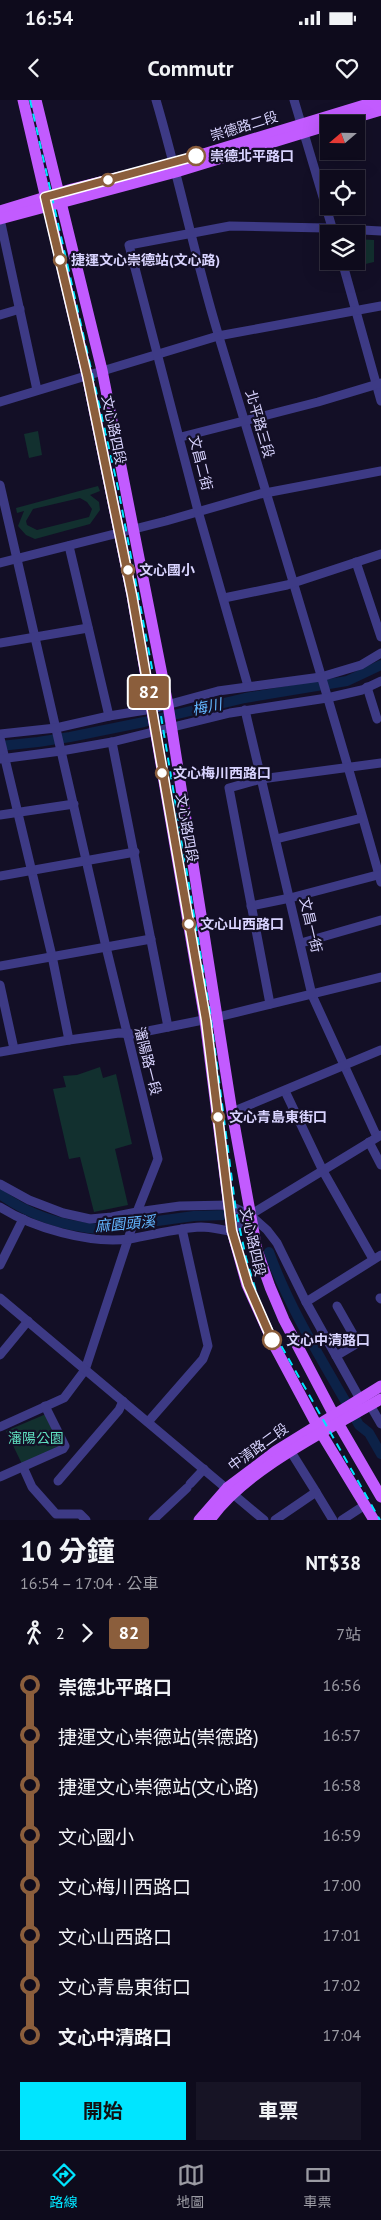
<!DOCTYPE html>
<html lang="zh-TW">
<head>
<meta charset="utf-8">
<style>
  :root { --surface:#0e0b1c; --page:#171425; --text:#f1f3f6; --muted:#9b9ba3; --line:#2e2b3b; --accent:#00e5ff }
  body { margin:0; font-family:"PT Sans","Noto Sans TC",sans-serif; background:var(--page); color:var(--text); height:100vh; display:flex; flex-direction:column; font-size:19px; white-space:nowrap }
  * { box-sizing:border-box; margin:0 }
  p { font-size:16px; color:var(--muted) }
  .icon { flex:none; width:28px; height:28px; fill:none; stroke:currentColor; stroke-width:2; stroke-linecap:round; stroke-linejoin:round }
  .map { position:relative; height:1420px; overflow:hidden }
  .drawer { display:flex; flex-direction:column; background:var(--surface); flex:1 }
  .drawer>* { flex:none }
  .badge { padding:0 10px; border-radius:4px; font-size:18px; line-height:32px }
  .needle { width:32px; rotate:250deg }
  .fabs { position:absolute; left:320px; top:15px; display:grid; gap:10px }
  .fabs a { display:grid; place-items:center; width:45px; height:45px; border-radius:0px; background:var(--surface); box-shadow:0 5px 20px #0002,0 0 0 1px var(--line); font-size:25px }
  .map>.badge { position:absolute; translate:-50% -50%; box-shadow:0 0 0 2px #fff }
  .legs { display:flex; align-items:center; gap:8px; height:55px; padding:0 20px; font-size:16px }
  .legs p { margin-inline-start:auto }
  .summary { display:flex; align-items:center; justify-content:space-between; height:85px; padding:0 20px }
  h1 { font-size:28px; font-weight:700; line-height:38px }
  .action { display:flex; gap:10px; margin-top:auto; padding:10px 20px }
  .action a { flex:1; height:58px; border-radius:0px; background:var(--accent); color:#111; font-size:20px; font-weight:700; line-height:58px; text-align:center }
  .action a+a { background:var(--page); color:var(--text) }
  ul { padding:0 20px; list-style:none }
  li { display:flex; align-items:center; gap:18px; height:50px; font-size:19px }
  li i { display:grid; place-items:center; width:8px; height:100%; margin:0 6px; background:currentColor }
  li i::after { content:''; width:12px; height:12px; margin:-6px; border:4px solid; border-radius:50%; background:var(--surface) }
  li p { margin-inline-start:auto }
  li:first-child i { background:linear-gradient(#0000 50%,currentColor 0) }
  li:last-child i { background:linear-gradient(currentColor 50%,#0000 0) }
  .status { display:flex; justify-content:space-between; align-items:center; height:35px; padding:0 25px; background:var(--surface); direction:ltr }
  .status svg { height:14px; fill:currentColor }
  header { display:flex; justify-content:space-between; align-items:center; height:65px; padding:0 20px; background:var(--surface); font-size:22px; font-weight:700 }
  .tabs { display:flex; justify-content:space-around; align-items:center; height:70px; border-top:1px solid var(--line); background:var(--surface); font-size:14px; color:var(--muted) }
  .tabs a { display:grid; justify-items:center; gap:2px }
  .tabs .on { color:var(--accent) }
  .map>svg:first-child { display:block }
  .green { fill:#12302f; fill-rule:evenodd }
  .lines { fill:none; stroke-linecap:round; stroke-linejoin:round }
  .river { stroke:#0c2248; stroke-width:10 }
  .minor { stroke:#3d3a85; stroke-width:9 }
  .major { stroke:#c25bff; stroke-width:11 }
  .rail { stroke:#00e5ff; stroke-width:2; stroke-dasharray:8 6; stroke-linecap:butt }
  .line-1-casing { stroke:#fff; stroke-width:11 }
  .line-1 { stroke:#8b5e3c; stroke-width:8 }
  .stop-1-dot { fill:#fff; stroke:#8b5e3c; stroke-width:2.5 }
  .labels { text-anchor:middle; stroke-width:4.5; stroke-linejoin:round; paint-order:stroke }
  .street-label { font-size:14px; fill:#d9d4ff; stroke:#130f26 }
  .stop-label { font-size:14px; font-weight:bold; fill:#d9d4ff; stroke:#130f26; text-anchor:start }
  .park-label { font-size:14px; fill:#5fe0c0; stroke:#130f26 }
  .water-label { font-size:15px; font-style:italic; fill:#62b6ff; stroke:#130f26 }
</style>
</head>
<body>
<div class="status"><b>16:54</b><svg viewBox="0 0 49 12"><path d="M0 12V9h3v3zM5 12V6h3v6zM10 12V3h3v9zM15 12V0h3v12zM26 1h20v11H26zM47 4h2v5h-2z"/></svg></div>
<header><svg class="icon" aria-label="back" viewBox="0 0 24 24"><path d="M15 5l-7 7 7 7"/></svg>Commutr<svg class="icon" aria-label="heart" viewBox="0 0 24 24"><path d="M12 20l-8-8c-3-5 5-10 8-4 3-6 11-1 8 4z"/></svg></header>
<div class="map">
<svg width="381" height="1420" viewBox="0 0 381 1420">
  <rect width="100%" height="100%" fill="#130f26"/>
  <g class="green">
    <polygon points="356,139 374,140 374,162 348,168 346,161 356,161"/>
    <polygon points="38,331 42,355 29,358 24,334"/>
    <path d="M98,386L100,391L90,395L99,402L100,410L90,424L35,439L26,435L18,426L24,411L17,413L16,408ZM80,398L87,402L92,409L89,417L37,430L27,425L26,421L33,409Z"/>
    <polygon points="100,967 103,978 116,974 132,1044 115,1049 128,1105 94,1112 80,1057 69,1059 53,989 66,987 63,976 77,975"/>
    <polygon points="46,1314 61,1345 59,1348 22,1364 6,1331"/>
  </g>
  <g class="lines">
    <g class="river">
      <polyline points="0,646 38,642 70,637 144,622 245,598 347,581 381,565"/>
      <path d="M0,1094C29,1115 64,1126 99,1129L194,1116L226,1115"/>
      <path d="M269,1152C291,1213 327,1268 359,1325L369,1333L381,1354"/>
    </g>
    <g class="minor">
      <path d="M156,0C179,78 195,159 219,237C274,419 330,600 381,782"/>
      <polyline points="294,0 334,134"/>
      <polyline points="0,119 37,290"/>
      <polyline points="342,161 381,301"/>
      <polyline points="0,215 20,209"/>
      <polyline points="0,302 218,236 381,206"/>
      <polyline points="181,337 318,302 381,283"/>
      <polyline points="0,385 106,847 158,1059 137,1112 85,1270 64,1298 0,1327"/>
      <polyline points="69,446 109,616"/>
      <polyline points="356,462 381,537"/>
      <polyline points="0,463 166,421 260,394 381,371"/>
      <polyline points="224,498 287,485 381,454"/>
      <polyline points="0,543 88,528"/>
      <polyline points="248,586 198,411 129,145 230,126 325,128 381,131"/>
      <polyline points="367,587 377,619"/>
      <polyline points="245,610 312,895 377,1037"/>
      <polyline points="0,634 56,628 109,616 152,609 218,591 321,577 361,565 381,553"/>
      <polyline points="0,638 52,856 69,940"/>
      <polyline points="112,642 168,927"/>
      <polyline points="0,659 61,651 112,642 230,613 327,598 362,590 381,581"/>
      <polyline points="0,715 74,704"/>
      <polyline points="276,739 362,718"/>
      <polyline points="0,776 135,752"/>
      <polyline points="251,806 290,798 381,774"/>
      <polyline points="301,843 381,820"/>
      <polyline points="0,866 151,839"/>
      <polyline points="0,885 14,949"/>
      <polyline points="270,904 229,688 261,679 381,663"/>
      <polyline points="0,952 69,940 119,933 133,934 218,917 381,877"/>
      <polyline points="285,991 323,1071 373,1159"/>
      <polyline points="232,1012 381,950"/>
      <polyline points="369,1042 381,1065"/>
      <polyline points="0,1084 29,1100 63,1113 90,1119 112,1117 137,1112 180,1106 229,1105 250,1115 267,1130 277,1143 306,1202 360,1299"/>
      <path d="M0,1107C33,1128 89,1144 129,1139C153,1135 177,1128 201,1127C211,1127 222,1130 232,1131L250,1115L381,1035"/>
      <polyline points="0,1165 23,1119"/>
      <polyline points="0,1198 264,1420"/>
      <polyline points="380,1198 381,1199"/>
      <polyline points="306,1202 381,1155"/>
      <polyline points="0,1255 28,1221"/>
      <polyline points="336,1256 358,1243 337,1206"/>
      <polyline points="370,1305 381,1324"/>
      <polyline points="148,1322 203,1259 208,1246 182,1129"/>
      <polyline points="291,1352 316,1392"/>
      <polyline points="23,1367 32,1387 56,1414 80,1414 86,1420"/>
      <polyline points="0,1377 63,1349 65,1346 45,1306"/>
      <polyline points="58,1381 119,1310 123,1301"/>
      <polyline points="190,1384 204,1369"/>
      <polyline points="153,1420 187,1388"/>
      <polyline points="275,1420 316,1392 333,1420"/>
      <polyline points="342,1420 365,1405"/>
    </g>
    <g class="major">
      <polyline points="23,0 87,275 132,495 205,920 232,1131 247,1185 275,1247 321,1333 374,1420"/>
      <polyline points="36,0 102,270 168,605 232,1012 257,1150 270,1187 284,1220 338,1323 381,1397"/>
      <polyline points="334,24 381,10"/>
      <polyline points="0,111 72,89 164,66 381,0"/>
      <polyline points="0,119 176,72 329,25"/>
      <polyline points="199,1420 227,1388 276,1351 381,1286"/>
      <path d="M210,1420C244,1370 329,1329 381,1299"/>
    </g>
    <polyline class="rail" points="30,0 118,388 161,616 210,912 236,1111 246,1158 258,1198 270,1226 380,1420"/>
  </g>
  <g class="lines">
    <g class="line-1-casing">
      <polyline id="line-1" points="196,56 45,97 87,275 132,495 206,920 232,1131 248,1185 272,1240"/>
    </g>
    <use href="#line-1" class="line-1"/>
  </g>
  <g class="stop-1-dot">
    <circle cx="196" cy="56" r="9"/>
    <circle cx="108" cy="80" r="6"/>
    <circle cx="60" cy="160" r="6"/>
    <circle cx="128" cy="470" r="6"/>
    <circle cx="162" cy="673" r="6"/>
    <circle cx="189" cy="824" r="6"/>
    <circle cx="218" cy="1017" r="6"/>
    <circle cx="272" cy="1240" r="9"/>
  </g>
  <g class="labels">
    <g class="street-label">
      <text transform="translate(244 26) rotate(-17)" y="5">崇德路二段</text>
      <text transform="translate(260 324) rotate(74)" y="5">北平路三段</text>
      <text transform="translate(114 330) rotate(78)" y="5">文心路四段</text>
      <text transform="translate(201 363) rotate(76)" y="5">文昌二街</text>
      <text transform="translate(187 728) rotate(80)" y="5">文心路四段</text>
      <text transform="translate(311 825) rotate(77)" y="5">文昌一街</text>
      <text transform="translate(148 961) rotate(76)" y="5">瀋陽路一段</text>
      <text transform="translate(253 1142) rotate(77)" y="5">文心路四段</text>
      <text transform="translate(258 1347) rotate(-36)" y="5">中清路二段</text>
    </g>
    <g class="stop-label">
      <text x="210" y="61">崇德北平路口</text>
      <text x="71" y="165">捷運文心崇德站(文心路)</text>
      <text x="139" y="475">文心國小</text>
      <text x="173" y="678">文心梅川西路口</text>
      <text x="200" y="829">文心山西路口</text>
      <text x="229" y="1022">文心青島東街口</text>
      <text x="286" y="1245">文心中清路口</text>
    </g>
    <g class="park-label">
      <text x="36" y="1343">瀋陽公園</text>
    </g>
    <g class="water-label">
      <text transform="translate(207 607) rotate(-12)" y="5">梅川</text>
      <text transform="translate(125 1124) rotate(-5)" y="5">麻園頭溪</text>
    </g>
  </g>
</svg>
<div class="fabs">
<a><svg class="needle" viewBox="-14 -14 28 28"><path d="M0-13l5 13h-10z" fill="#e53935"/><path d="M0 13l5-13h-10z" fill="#9b9ba3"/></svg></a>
<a><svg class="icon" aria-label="locate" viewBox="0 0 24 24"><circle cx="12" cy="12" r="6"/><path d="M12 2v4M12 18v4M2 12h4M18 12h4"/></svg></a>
<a><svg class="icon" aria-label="layers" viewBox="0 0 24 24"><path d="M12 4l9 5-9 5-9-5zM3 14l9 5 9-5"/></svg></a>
</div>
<b class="badge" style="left:149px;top:592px;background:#8b5e3c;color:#fff">82</b>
</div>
<section class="drawer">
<div class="summary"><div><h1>10 分鐘</h1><p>16:54 – 17:04 · 公車</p></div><b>NT$38</b></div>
<div class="legs"><svg class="icon" aria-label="walk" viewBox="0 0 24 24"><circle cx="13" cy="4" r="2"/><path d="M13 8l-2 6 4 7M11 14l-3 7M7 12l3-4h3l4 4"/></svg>2<svg class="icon" aria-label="forward" viewBox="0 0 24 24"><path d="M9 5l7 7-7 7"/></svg><b class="badge" style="background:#8b5e3c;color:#fff">82</b><p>7站</p></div>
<ul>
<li><i style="color:#8b5e3c"></i><b>崇德北平路口</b><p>16:56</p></li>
<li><i style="color:#8b5e3c"></i><span>捷運文心崇德站(崇德路)</span><p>16:57</p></li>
<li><i style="color:#8b5e3c"></i><span>捷運文心崇德站(文心路)</span><p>16:58</p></li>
<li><i style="color:#8b5e3c"></i><span>文心國小</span><p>16:59</p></li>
<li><i style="color:#8b5e3c"></i><span>文心梅川西路口</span><p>17:00</p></li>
<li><i style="color:#8b5e3c"></i><span>文心山西路口</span><p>17:01</p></li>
<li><i style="color:#8b5e3c"></i><span>文心青島東街口</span><p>17:02</p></li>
<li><i style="color:#8b5e3c"></i><b>文心中清路口</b><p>17:04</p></li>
</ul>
<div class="action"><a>開始</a><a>車票</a></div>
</section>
<nav class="tabs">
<a class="on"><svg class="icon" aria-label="directions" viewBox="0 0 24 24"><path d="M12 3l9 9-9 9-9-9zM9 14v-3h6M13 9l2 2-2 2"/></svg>路線</a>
<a><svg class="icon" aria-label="map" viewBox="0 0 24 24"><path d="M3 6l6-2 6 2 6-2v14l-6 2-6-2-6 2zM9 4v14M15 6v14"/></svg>地圖</a>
<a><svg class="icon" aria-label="tickets" viewBox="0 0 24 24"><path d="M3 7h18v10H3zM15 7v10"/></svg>車票</a>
</nav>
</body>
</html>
